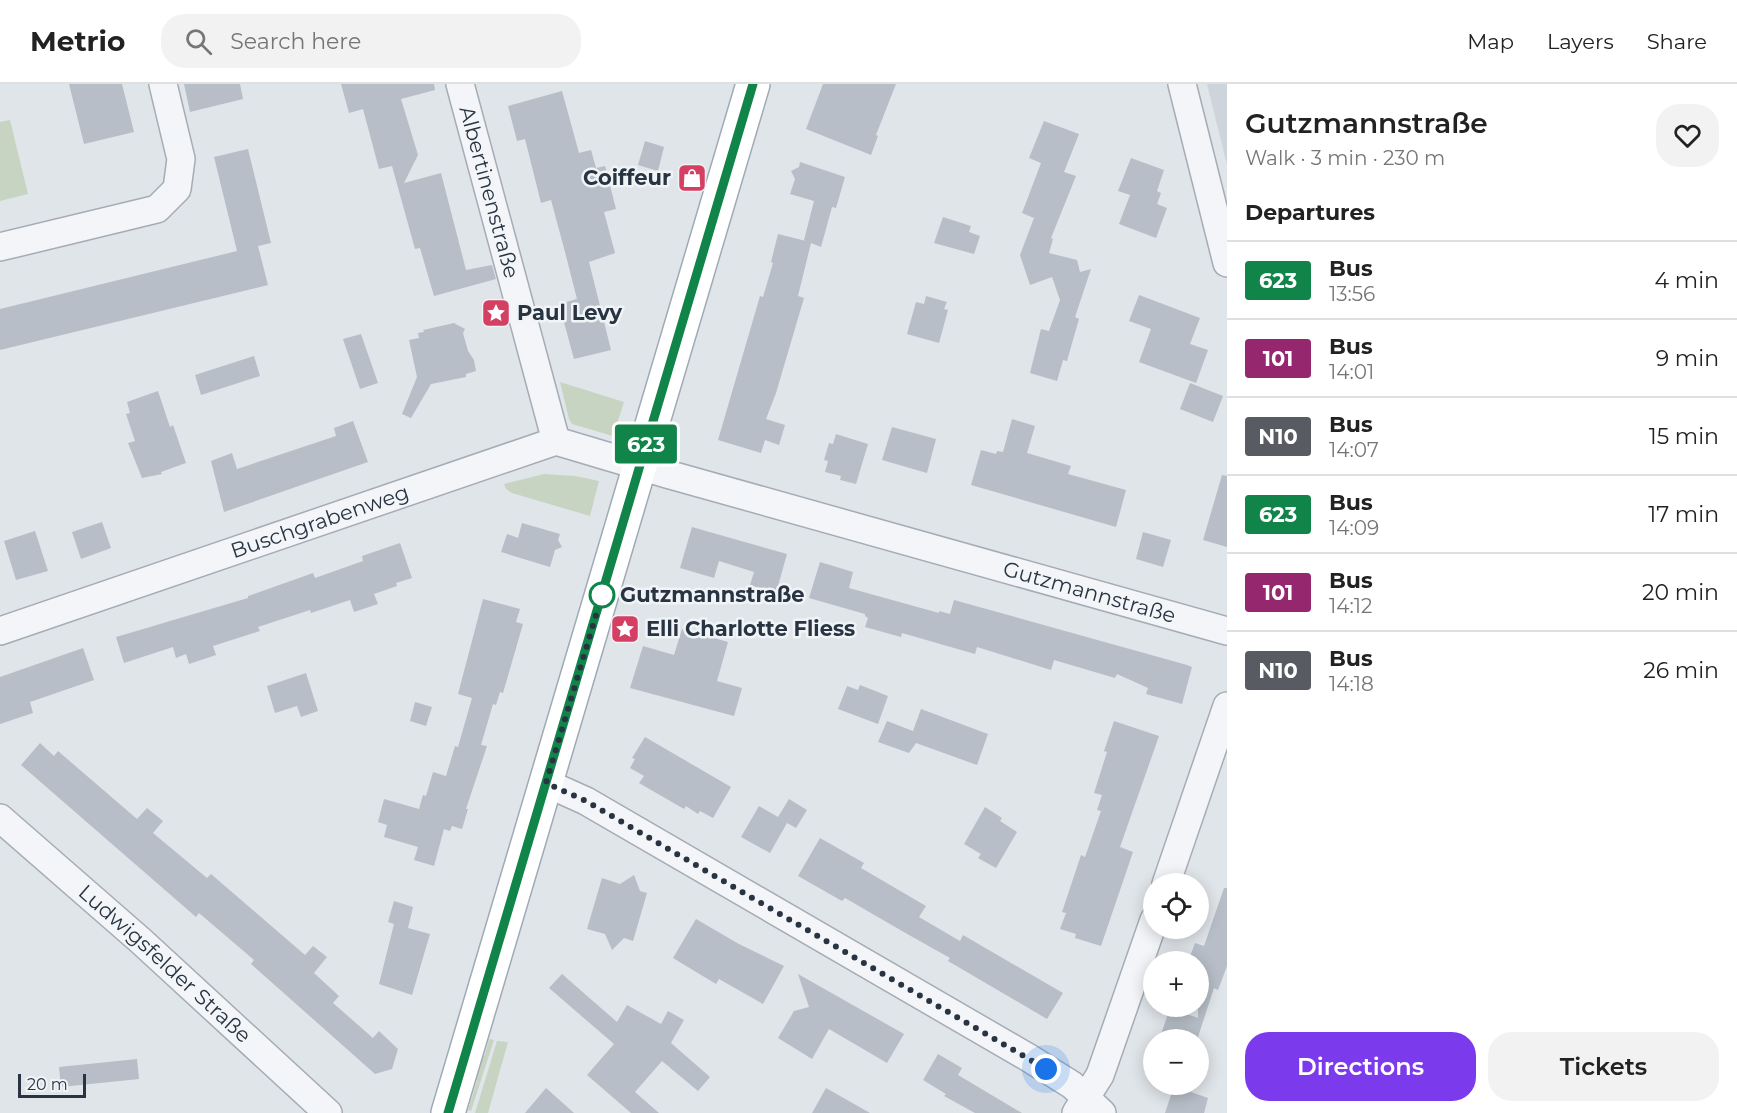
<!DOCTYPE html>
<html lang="en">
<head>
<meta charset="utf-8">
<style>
  :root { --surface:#fff; --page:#f2f2f2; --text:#222; --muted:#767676; --line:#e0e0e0; --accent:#7c3aed }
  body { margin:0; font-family:Montserrat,sans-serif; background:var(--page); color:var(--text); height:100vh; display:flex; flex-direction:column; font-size:22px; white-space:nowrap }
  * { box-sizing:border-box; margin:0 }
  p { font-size:20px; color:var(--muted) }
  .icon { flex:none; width:33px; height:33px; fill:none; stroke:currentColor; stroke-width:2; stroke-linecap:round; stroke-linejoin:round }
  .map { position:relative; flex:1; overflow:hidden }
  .details { display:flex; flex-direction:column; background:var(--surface); width:510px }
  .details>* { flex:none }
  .badge { padding:0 12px; border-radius:4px; font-size:21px; line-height:39px }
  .fabs { position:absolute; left:1143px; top:789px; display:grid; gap:12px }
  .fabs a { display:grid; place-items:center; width:66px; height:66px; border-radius:50%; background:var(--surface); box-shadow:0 3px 15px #0003; font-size:30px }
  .scale { position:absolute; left:18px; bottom:15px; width:68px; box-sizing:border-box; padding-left:6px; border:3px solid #283442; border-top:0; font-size:16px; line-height:21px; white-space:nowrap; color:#283442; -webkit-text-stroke:4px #f0f4f7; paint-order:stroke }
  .you { position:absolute; width:30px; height:30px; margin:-15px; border:4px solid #fff; border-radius:50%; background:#1a73e8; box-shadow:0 0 0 9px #1a73e833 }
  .map>.badge { position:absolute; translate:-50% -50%; box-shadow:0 0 0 3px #fff }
  h2 { padding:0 18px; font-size:22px; line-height:54px }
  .round { display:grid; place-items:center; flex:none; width:63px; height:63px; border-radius:24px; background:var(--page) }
  .summary { display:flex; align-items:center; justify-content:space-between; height:102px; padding:0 18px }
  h1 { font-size:28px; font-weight:600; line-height:45px }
  .button { display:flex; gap:12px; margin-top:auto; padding:12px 18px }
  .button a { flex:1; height:69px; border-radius:24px; background:var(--accent); color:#fff; font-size:24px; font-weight:600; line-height:69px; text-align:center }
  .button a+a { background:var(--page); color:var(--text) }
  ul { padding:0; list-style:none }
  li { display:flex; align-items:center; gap:18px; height:78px; padding:0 18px; border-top:2px solid var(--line) }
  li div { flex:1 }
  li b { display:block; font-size:22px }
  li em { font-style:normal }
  li .badge { min-width:66px; font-weight:700; text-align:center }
  header { display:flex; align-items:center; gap:36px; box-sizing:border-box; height:84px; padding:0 30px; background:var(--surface); border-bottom:2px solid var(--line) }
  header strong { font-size:28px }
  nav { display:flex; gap:33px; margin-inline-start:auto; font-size:21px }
  .search { width:420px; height:54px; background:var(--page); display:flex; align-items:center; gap:15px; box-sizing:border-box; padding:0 21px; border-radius:24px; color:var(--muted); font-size:22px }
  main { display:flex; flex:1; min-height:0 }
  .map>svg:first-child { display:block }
  .built { fill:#ced4dc }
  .green { fill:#c7d4c1 }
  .building { fill:#b7bec7 }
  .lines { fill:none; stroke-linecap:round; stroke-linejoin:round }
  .minor-casing { stroke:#a5acb4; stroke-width:30 }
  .major-casing { stroke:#9faab6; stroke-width:36 }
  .minor { stroke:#f3f5f8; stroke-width:27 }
  .major { stroke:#fff; stroke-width:33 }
  .line-casing { stroke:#fff; stroke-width:14 }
  .line { stroke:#108449; stroke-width:9 }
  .walk { stroke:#283442; stroke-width:6; stroke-dasharray:0 10.8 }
  .stop-dot { fill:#fff; stroke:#108449; stroke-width:3 }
  .labels { text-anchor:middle; stroke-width:5; stroke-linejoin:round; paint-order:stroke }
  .poi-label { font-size:21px; font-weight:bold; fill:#283442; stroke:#f0f4f7; text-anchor:start }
  .street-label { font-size:21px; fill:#283442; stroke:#f0f4f7 }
  .stop-label { font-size:21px; font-weight:bold; fill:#283442; stroke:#f0f4f7; text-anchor:start }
</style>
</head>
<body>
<header>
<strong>Metrio</strong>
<div class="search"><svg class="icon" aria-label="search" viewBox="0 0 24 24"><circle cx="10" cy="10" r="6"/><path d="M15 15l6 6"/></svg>Search here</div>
<nav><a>Map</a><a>Layers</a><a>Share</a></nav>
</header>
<main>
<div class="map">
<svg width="1227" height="1029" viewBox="0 0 1227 1029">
  <rect width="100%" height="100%" fill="#e0e5ea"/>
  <polygon class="built" points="1207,0 1227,0 1227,81"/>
  <g class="green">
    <polygon points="10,36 28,110 0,117 0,38"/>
    <polygon points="560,298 624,318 613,352 572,340 569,335"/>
    <polygon points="544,390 575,392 599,397 590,432 512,409 506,405 504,400"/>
    <polygon points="489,955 494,956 471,1027 468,1026 477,997 472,989 476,976 485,971"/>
    <polygon points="497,957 508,958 488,1029 475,1029"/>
  </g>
  <g class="building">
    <polygon points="69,0 122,0 134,48 84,60"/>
    <polygon points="184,0 240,0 243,15 190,28"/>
    <polygon points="341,0 434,0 435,6 401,15 418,71 404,99 441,89 466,186 492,181 496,195 434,212 420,164 415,165 392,82 379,85 363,25 349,29"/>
    <polygon points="823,0 896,0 876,51 878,52 871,71 806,45"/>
    <polygon points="562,7 579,69 591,66 596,84 605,82 616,125 604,128 615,169 589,178 611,266 574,275 559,220 577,215 565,168 551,116 541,119 525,55 517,57 508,22"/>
    <polygon points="1044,37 1079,50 1064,88 1076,92 1051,154 1053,155 1049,169 1077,176 1080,188 1091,185 1075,233 1079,235 1067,277 1063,276 1057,297 1030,289 1041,245 1049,247 1060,216 1052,193 1030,201 1020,171 1034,134 1022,129 1041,79 1029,74"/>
    <polygon points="645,57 664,63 658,87 638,81"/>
    <polygon points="248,65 271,159 258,162 268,201 0,266 0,225 237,167 214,73"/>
    <polygon points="1131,74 1164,86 1157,107 1161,109 1157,120 1167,124 1156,154 1119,140 1130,111 1118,107"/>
    <polygon points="800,78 845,93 836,124 832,123 821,163 811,159 798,212 804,214 776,309 766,335 785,341 779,361 765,356 761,369 718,356 760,212 763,213 773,179 771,178 778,150 806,157 804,156 814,117 790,110 795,95 791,87 799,83"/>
    <polygon points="943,133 971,142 969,148 980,152 974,170 934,159"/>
    <polygon points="1139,211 1200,234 1190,260 1208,266 1196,299 1139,278 1151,245 1129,237"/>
    <polygon points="926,212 947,218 944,225 948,226 939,259 907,250 916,218 924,220"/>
    <polygon points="454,239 465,245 463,249 468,267 474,276 476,287 466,290 466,293 431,300 411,334 402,330 417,293 409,256 419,254 418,249 424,248 423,246"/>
    <polygon points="361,250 378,299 360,305 343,255"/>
    <polygon points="254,272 260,292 201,311 195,291"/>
    <polygon points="1190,299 1223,312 1213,338 1180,325"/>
    <polygon points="158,307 170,343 173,341 186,379 161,388 162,390 142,394 128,359 135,357 126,330 130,329 127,318"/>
    <polygon points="1012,335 1035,342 1027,369 1071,382 1068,390 1126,406 1116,443 971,401 981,366 996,370 997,367 1003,368"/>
    <polygon points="353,337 368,378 224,428 211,377 232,369 237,385 336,352 334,344"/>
    <polygon points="892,343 936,355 927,389 882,376"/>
    <polygon points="836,350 868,360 856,400 840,396 841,392 825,388 828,377 824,376 829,359 833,360"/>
    <polygon points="1222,391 1227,392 1227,463 1203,456"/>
    <polygon points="102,438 111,464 81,475 72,448"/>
    <polygon points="522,439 560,450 558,456 562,463 555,466 550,483 501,468 507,450 518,454"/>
    <polygon points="692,443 787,470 776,509 750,501 754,488 719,477 714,494 680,484"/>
    <polygon points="35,447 48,487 16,496 4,457"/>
    <polygon points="1143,448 1171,456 1163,483 1136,475"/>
    <polygon points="400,459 412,494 396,499 397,502 374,510 378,520 354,528 350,516 311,529 310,526 258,543 260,547 213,562 216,571 189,580 186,570 176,574 173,563 124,579 116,553 248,514 248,512 313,489 315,494 363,477 362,472"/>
    <polygon points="820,478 853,488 849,504 939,529 939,527 950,530 954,516 1187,581 1192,583 1182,620 1146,610 1148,604 1117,590 1115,594 1054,576 1051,586 977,563 975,570 902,549 901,553 865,543 868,534 865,532 865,530 809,514"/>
    <polygon points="483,515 520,525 516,538 523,540 503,609 500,608 496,621 493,620 481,661 487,662 466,725 468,725 462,745 452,742 450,747 444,745 434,782 414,776 418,763 384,753 387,741 378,738 384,715 419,725 423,711 426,712 433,688 446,692 455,662 458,663 472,614 458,610"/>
    <polygon points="682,545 728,558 717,597 742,604 734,632 630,604 643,562 674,571"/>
    <polygon points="83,564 94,596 30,618 33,629 0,640 0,593"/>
    <polygon points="306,589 318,627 301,633 297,622 275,629 267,602"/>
    <polygon points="860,601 888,612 878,640 838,625 847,602 858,606"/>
    <polygon points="415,618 432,623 426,642 410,637"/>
    <polygon points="921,625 988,650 977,681 916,659 909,669 878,658 887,637 913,647"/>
    <polygon points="1114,637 1159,652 1120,763 1133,768 1101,862 1075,854 1076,850 1060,845 1066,829 1062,828 1081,771 1085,773 1101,727 1097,726 1102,711 1094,709 1107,668 1104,667"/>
    <polygon points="645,653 731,703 713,734 700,727 698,730 686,722 684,725 639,699 644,692 630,684 635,675 632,674"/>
    <polygon points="40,659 54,672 58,667 137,735 147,724 163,737 153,749 207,794 211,790 305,871 313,862 327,873 314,889 339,912 333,919 373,954 379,947 398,965 392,985 375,990 251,880 254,876 199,829 196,833 21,681"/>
    <polygon points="789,715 807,726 796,744 787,739 770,769 741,753 759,722 778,733"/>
    <polygon points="985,723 1002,734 1000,737 1017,748 996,784 978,774 981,770 964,760"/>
    <polygon points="820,754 864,779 861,784 926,822 919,833 960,857 963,851 1063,909 1047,935 948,877 950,874 909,851 845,814 842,817 798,792"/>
    <polygon points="634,791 640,807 647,809 633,857 624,854 612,866 605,850 587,845 602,794 620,800"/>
    <polygon points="1224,804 1227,804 1227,882 1218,906 1214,904 1197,956 1159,956 1170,924 1198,934 1198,878 1188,878 1195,859 1204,862"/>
    <polygon points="394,817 413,823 408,844 430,850 412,911 379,900 394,840 388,838"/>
    <polygon points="696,835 739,860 784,882 763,920 719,895 716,900 673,874"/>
    <polygon points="562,890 617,938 627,921 661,940 668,927 684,936 671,959 710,993 698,1007 662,977 635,1008 659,1029 631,1029 587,991 614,960 549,904"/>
    <polygon points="798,890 904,950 887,979 829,945 812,975 778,954 794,927 809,923"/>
    <polygon points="938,970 962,984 958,991 1022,1029 975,1029 944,1012 946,1010 923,996"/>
    <polygon points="137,975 139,995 61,1003 59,983"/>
    <polygon points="1174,1002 1208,1014 1204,1029 1165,1029"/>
    <polygon points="546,1004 574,1029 525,1029"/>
    <polygon points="826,1004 870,1029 812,1029"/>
  </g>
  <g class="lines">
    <g class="minor-casing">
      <g id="minor">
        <path id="s1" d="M460,0L556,357"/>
        <polyline points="1182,0 1227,179"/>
        <polyline points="0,163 157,125 177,105 181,75 163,0"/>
        <path id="s2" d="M0,547L556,357L667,390L1227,547"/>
        <polyline points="546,699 586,717 1029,974 1072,1001 1102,1029"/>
        <path id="s3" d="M0,734L141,857L328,1029"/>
        <polyline points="1166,800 1227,622"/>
        <polyline points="1076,1029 1100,991 1154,836"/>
      </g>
    </g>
    <g class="major-casing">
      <polyline id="major" points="448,1029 753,0"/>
    </g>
    <use href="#minor" class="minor"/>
    <use href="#major" class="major"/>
  </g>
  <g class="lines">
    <g class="line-casing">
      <polyline id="line" points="448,1029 753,0"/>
    </g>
    <use href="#line" class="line"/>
    <polyline class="walk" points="602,511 546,699 586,717 1046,985"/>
  </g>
  <defs>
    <g id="shop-square" transform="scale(1.5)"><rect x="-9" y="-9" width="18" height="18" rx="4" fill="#d44063" stroke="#f0f4f7"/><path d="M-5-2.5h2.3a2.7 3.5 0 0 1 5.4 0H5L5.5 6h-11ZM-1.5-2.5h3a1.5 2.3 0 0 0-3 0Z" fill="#fff"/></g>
    <g id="sight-square" transform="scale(1.5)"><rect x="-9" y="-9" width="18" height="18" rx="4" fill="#d44063" stroke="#f0f4f7"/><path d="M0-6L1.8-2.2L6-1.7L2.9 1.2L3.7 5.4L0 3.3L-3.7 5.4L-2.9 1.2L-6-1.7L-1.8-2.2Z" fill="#fff"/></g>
  </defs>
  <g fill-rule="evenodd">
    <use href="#shop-square" x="692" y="94"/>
    <use href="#sight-square" x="496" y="229"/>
    <use href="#sight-square" x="625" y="545"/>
  </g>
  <circle class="stop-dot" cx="602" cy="511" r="12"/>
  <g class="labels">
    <g class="poi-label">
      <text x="671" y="101" text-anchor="end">Coiffeur</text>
      <text x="517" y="236">Paul Levy</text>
      <text x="646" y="552">Elli Charlotte Fliess</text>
    </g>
    <g class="street-label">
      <text dy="7" stroke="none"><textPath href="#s1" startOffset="112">Albertinenstraße</textPath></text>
      <text dy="7" stroke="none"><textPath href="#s2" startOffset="338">Buschgrabenweg</textPath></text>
      <text dy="7" stroke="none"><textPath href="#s2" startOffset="1142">Gutzmannstraße</textPath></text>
      <text dy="7" stroke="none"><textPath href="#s3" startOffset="220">Ludwigsfelder Straße</textPath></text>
    </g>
    <g class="stop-label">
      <text x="620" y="518">Gutzmannstraße</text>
    </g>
  </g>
</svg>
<div class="fabs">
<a><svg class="icon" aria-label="locate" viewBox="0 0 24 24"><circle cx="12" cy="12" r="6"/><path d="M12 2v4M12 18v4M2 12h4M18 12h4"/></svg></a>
<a>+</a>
<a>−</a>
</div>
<div class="scale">20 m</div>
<div class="you" style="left:1046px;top:985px"></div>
<b class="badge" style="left:646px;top:360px;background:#108449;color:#fff">623</b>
</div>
<section class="details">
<div class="summary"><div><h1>Gutzmannstraße</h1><p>Walk · 3 min · 230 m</p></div><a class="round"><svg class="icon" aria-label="heart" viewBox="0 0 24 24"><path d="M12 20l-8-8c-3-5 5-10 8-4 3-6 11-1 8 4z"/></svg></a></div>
<h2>Departures</h2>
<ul>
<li><span class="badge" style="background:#108449;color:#fff">623</span><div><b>Bus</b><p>13:56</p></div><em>4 min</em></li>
<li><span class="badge" style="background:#95276e;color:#fff">101</span><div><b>Bus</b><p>14:01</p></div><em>9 min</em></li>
<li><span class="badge" style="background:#595b62;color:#fff">N10</span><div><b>Bus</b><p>14:07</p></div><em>15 min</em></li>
<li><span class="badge" style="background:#108449;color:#fff">623</span><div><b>Bus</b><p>14:09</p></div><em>17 min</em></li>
<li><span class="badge" style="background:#95276e;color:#fff">101</span><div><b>Bus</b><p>14:12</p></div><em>20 min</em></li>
<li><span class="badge" style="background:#595b62;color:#fff">N10</span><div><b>Bus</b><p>14:18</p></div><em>26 min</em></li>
</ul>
<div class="button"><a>Directions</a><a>Tickets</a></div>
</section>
</main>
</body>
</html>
